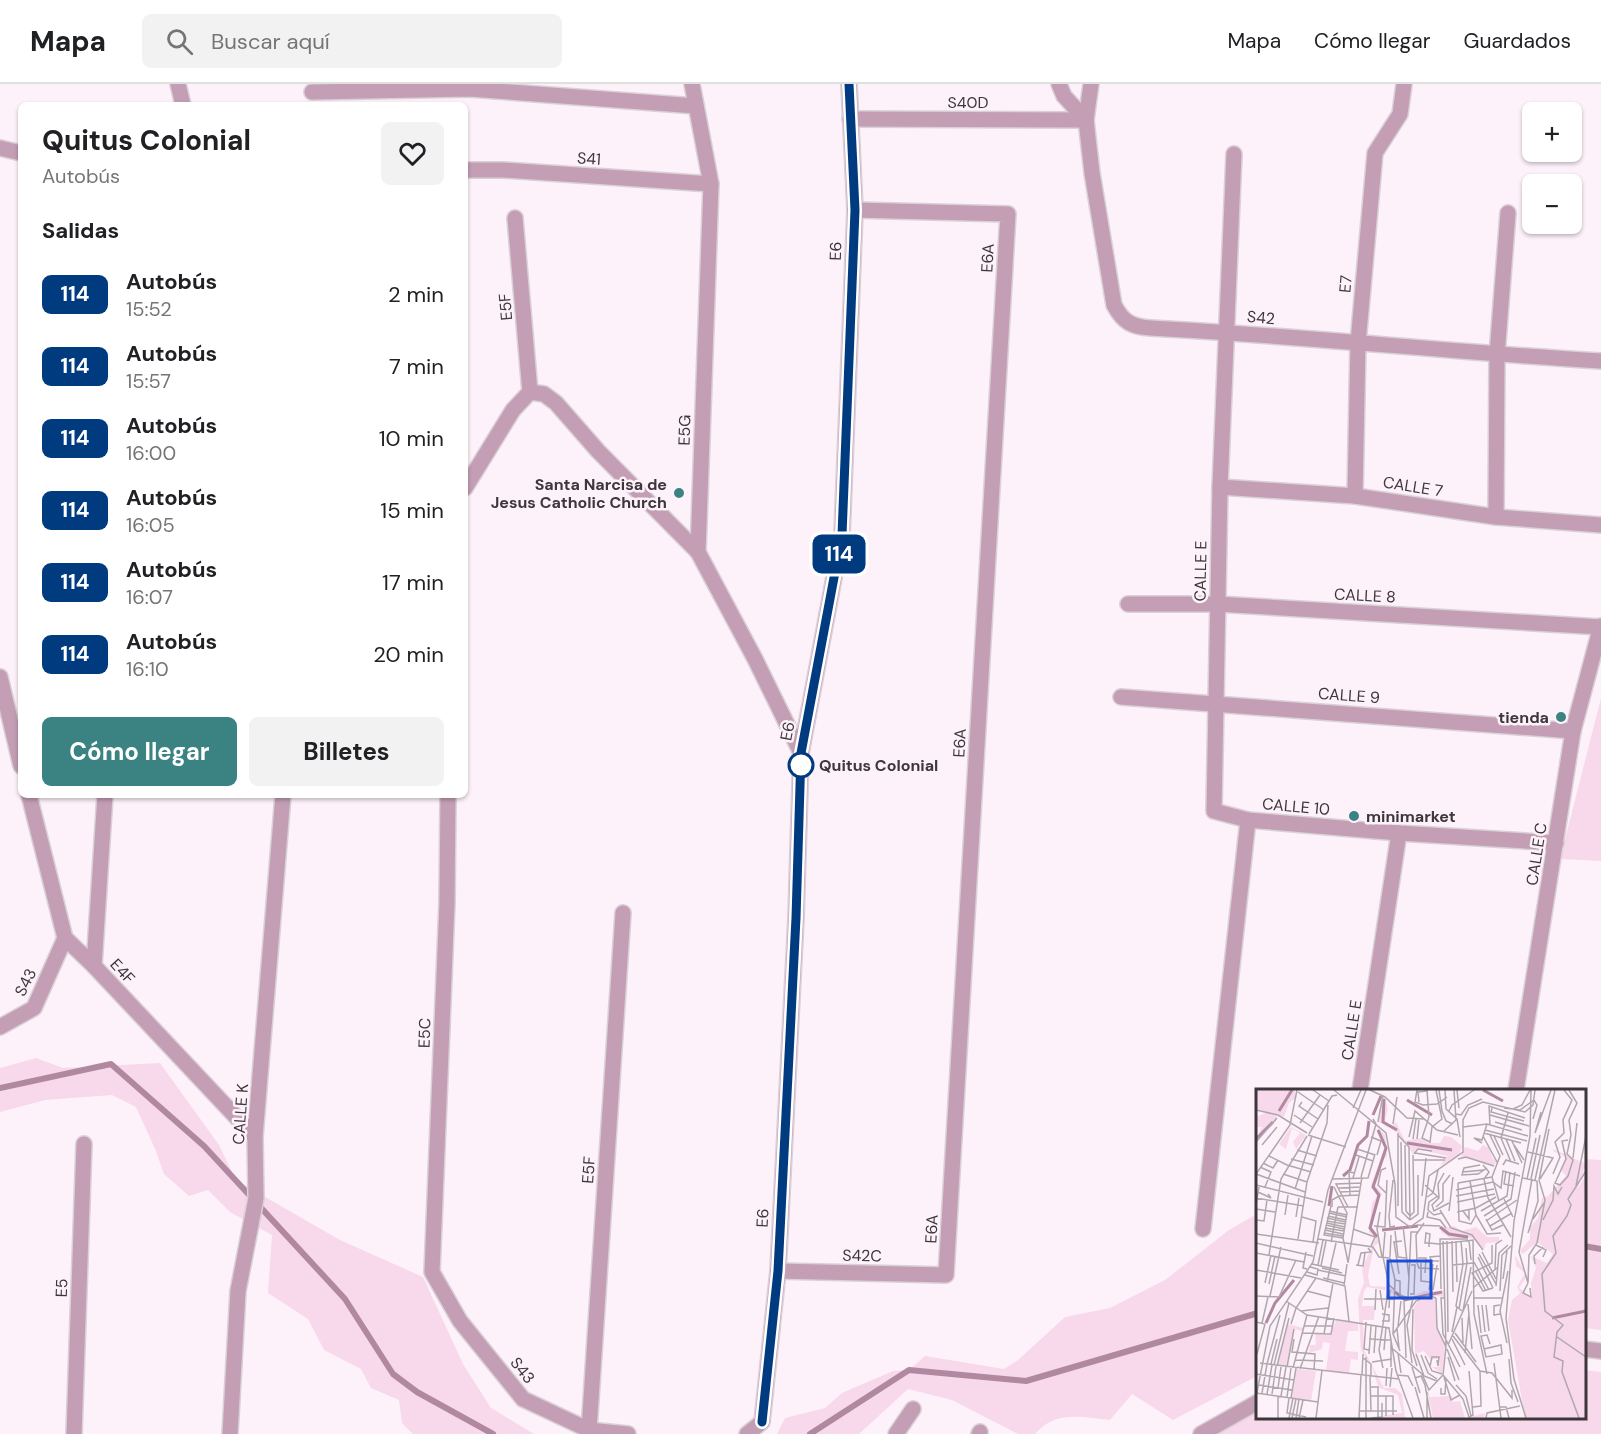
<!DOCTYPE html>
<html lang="es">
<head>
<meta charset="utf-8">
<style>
  :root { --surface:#fff; --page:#f2f2f2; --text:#202124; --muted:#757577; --line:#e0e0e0; --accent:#3b8383 }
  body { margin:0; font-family:"DM Sans",sans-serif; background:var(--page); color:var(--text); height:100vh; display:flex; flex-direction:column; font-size:22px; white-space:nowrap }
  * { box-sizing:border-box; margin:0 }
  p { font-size:20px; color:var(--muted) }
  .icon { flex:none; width:33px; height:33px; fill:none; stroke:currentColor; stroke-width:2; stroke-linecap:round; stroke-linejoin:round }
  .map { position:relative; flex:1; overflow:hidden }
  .details { position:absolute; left:18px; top:18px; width:450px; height:696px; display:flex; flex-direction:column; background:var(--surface); border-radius:9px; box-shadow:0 2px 4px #0004 }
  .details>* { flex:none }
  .badge { padding:0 12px; border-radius:9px; font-size:21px; line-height:39px }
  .tools { position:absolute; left:1522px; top:18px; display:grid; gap:12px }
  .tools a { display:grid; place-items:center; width:60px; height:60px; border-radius:9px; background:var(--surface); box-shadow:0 2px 4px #0004; font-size:30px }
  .map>.badge { position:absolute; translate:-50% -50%; box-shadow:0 0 0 3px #fff }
  h2 { padding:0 24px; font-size:22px; line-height:54px }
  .round { display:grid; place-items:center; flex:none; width:63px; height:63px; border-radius:9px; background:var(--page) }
  .head { display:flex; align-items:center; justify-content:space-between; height:102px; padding:0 24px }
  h1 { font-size:28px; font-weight:700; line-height:45px }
  .cta { display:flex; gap:12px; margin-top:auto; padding:12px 24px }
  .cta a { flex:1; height:69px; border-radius:9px; background:var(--accent); color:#fff; font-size:24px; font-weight:700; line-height:69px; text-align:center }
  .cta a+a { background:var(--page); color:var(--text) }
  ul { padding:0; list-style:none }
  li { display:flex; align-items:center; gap:18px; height:72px; padding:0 24px }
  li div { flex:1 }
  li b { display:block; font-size:22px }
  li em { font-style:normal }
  li .badge { min-width:66px; font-weight:700; text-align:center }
  header { display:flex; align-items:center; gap:36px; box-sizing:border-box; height:84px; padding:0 30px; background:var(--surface); border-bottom:2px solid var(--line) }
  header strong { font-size:28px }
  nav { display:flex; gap:33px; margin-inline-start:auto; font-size:21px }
  .search { width:420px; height:54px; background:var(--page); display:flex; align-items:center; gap:15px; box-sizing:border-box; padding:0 21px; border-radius:9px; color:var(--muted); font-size:22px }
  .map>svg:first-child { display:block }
  .green { fill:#f8d8eb }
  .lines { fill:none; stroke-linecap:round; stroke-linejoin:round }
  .stream { stroke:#b089a1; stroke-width:6 }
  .minor-casing { stroke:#dad0d7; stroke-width:18 }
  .minor { stroke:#c39eb5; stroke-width:15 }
  .line-casing { stroke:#fff; stroke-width:14 }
  .line { stroke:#003b80; stroke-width:9 }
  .poi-dot { fill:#3b8383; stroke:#fdf2f9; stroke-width:2 }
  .stop-dot { fill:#fff; stroke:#003b80; stroke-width:3 }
  .labels { text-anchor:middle; stroke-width:5; stroke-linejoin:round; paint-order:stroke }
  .street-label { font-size:16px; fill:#3d363b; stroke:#fdf2f9 }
  .poi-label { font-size:16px; font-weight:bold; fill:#3d363b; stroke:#fdf2f9; text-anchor:end }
  .stop-label { font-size:16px; font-weight:bold; fill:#3d363b; stroke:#fdf2f9; text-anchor:start }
  .inset-river { fill:none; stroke:#b089a1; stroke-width:3 }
  .inset-road { fill:none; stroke:#b0a7ad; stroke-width:1.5 }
  .view { fill:#1d4ed8; fill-opacity:0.15; stroke:#1d4ed8; stroke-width:3 }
  .inset-edge { fill:none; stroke:#3d363b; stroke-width:3 }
</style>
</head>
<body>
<header>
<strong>Mapa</strong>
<div class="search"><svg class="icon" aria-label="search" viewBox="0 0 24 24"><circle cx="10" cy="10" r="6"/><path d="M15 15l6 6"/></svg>Buscar aquí</div>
<nav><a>Mapa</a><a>Cómo llegar</a><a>Guardados</a></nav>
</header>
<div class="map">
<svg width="1601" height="1350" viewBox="0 0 1601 1350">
  <rect width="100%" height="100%" fill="#fdf2f9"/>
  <g class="green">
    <polygon points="1601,614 1601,777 1560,775 1600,618"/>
    <polygon points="36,974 63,984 160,979 219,1061 236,1096 340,1156 423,1193 463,1280 491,1324 534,1350 413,1350 402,1339 399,1316 371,1304 361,1285 324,1266 308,1235 268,1209 272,1151 230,1128 208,1106 189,1112 164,1090 156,1067 136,1023 112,1011 45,1016 0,1028 0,984"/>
    <polygon points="1585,1075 1601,1076 1601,1246 1585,1244"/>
    <path d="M1257,1130V1292L1173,1336L1132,1310L1110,1336C1083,1333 1055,1326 1035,1350H1018L952,1316L908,1305L859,1350H777L785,1334L825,1324L842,1309L893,1287L909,1286L925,1272L1004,1285L1018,1276L1065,1233L1110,1224L1165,1196L1229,1146Z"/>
    <polygon points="1585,1286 1601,1288 1601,1350 1201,1350 1257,1318 1258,1334 1584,1334"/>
  </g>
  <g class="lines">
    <g class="stream">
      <polyline points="0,1004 111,980 204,1062 345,1215 393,1290 417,1308 493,1350"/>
      <polyline points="1584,1162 1601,1165"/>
      <polyline points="810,1350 909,1286 1026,1297 1258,1229"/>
    </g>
    <g class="minor-casing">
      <g id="minor">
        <polyline points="178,0 183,21"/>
        <polyline points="692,0 711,100 698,468 755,575 801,669"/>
        <polyline points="1059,0 1064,12 1086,36"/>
        <path d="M1091,0L1086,36L1092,89L1114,221C1123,238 1132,243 1151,244C1301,252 1451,268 1601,277"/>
        <polyline points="312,8 470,5 696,22"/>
        <polyline points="850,35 1086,36"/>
        <polyline points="0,64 21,69"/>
        <polyline points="1234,70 1220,403 1214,727 1248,736 1399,749 1556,759"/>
        <polyline points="465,86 503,86 711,100"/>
        <polyline points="515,134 530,308"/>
        <polyline points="530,308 544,310 556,319 598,367 698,468"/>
        <polyline points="1220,403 1355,412 1496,433 1601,441"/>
        <polyline points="465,404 513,326 530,308"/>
        <polyline points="1355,412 1358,259 1375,69 1400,30 1404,0"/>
        <polyline points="1496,433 1497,271 1508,129"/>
        <polyline points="1128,520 1217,520 1601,543"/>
        <polyline points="0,593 21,682"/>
        <polyline points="1121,613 1573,647"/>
        <polyline points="29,711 65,854 94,882 255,1053"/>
        <polyline points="448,711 447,819 432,1188 460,1237 523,1315 589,1346 628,1350"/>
        <polyline points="94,882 105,711"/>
        <polyline points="0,943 34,924 65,854"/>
        <polyline points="1360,1006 1399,749"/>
        <polyline points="1516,1006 1573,647 1601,542"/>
        <polyline points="1203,1145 1248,736"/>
        <polyline points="778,1187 946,1191 1008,130 855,126"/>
        <polyline points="1584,1265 1601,1267"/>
        <polyline points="589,1346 623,829"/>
        <polyline points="74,1350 84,1060"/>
        <polyline points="230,1350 238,1207 256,1114 255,1053 283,711"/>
        <polyline points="747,1350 762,1338 778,1187 796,834 801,669 842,451 855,126 849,0"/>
        <polyline points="896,1350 913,1325"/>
        <polyline points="979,1350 980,1348"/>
        <polyline points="1201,1350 1258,1318"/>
      </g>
    </g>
    <use href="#minor" class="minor"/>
  </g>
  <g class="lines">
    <g class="line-casing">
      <polyline id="line" points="762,1338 778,1187 796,834 801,669 842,451 855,126 849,0"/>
    </g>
    <use href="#line" class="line"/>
  </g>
  <g class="poi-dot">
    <circle cx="679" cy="409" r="6"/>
    <circle cx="1561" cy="633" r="6"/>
    <circle cx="1354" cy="732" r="6"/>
  </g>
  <circle class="stop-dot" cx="801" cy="681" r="12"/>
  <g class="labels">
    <g class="street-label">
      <text x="968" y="24">S40D</text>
      <text transform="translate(589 74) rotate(4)" y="6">S41</text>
      <text transform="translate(835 167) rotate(-88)" y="6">E6</text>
      <text transform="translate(987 174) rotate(-87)" y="6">E6A</text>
      <text transform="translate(1345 200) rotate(-85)" y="6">E7</text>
      <text transform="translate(505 223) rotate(-95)" y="6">E5F</text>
      <text transform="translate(1261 233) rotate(5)" y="6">S42</text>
      <text transform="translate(684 346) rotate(-88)" y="6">E5G</text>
      <text transform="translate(1413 402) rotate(9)" y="6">CALLE 7</text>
      <text transform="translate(1200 487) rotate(-89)" y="6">CALLE E</text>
      <text transform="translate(1365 511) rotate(3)" y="6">CALLE 8</text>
      <text transform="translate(1349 611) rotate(4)" y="6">CALLE 9</text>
      <text transform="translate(787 647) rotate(-79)" y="6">E6</text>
      <text transform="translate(959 659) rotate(-87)" y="6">E6A</text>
      <text transform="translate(1296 722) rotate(5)" y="6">CALLE 10</text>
      <text transform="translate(1536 770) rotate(-81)" y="6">CALLE C</text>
      <text transform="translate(123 887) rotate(47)" y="6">E4F</text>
      <text transform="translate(25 898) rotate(-63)" y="6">S43</text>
      <text transform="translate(1351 946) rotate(-81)" y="6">CALLE E</text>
      <text transform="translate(424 949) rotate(-88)" y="6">E5C</text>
      <text transform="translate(240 1030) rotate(-86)" y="6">CALLE K</text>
      <text transform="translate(588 1086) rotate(-86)" y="6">E5F</text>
      <text transform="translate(762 1134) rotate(-87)" y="6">E6</text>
      <text transform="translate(931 1145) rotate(-87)" y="6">E6A</text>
      <text transform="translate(862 1171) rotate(1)" y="6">S42C</text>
      <text transform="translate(61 1204) rotate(-88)" y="6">E5</text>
      <text transform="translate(523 1286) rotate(51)" y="6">S43</text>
    </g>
    <g class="poi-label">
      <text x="667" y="406">Santa Narcisa de<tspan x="667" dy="18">Jesus Catholic Church</tspan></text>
      <text x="1549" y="639">tienda</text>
      <text x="1366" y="738" text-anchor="start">minimarket</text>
    </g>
    <g class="stop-label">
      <text x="819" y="687">Quitus Colonial</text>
    </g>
  </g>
  <g transform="translate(1256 1005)">
    <rect width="330" height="330" fill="#fdf2f9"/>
    <path d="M0,1H39V9L33,14L28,28L0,20ZM128,7L132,20L128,33L136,37L140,33L149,52L164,49L172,54H184L188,47L195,48L206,57L203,66L184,77L191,67L162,60L157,65L142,44L123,33ZM12,23L21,27L20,32L0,51L6,38H0V28ZM35,38L50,46L40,60L37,53L44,44L36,39L30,60L23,55ZM121,38L129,46L131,67L124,74L122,89L119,96L126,105L120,115L116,138L122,146L123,154L118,157L112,187L114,197L130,198L129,201L111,198L108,202L106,217H119L118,231H107L108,261L128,299H139L146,305L149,329H112L146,324L142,306L122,298L116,277L105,262L102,210L108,193L106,180L120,148L113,143L116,114L121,107L115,96L129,59ZM297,54V60L330,75L321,101L330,86V329H269L252,231L256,211L264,204L261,198L269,184L260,177L259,166L271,187L263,199L276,208L275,194L280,179L275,167L291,174L297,165L281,153L267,165L264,162L274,150V138L282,129L286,109L292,107L310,87L304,80L310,68L297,62ZM227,56L234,59L236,69L241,73L237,77L205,68L209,58L222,62ZM198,137L206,142L220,138L231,148H243V153L230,154L228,160L217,149H194L185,143L186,139ZM136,199L150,210L168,202H189L188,208L175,206L179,209L181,239L189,258L186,285L176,278H183L184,270H174L168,262L159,265L158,218L164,209L145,211L130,200ZM80,231L102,235V242H92L89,262L102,263V271L95,270L93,284L70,281L74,254L67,253L66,260L53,264L54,256H60L59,245H75ZM32,235L47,239L46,242L38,240L30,278L21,277ZM40,280L60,282L55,312L36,309ZM170,296L174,308L196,307L197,313L204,312L209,329L229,324L228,329H177Z" fill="#f8d8eb"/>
    <path class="inset-river" d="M227,1L247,12M128,10L127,33L141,41M151,11L176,26M23,22L36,1M117,26L125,7M0,50L17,33M151,54L196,61M87,87L94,81L102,56L111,47L113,32M73,117L76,97M184,138L193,145L212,148M126,141L162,137M121,148L114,139L123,106L117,98L130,59L122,41M139,203L149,211L186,203M296,229L330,222M10,234L19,214L38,191"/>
    <path class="inset-road" d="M57,1L73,12M78,1L130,44L139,95L140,128L154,138L167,129L173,87L207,63V31L213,19L227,13L269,23L277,16L279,1M114,1L129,8L151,29L168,30M161,1L159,13L167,16L181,15L191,8M171,1L173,28L166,49L174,53L176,38L186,30L180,1M183,1L186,22L190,32L197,35M189,1L190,20L201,30L204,48M201,1L203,19M42,3L68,21M46,13L43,17L62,30M163,13L162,3L171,2M97,19L105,1M236,19L235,23L268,32M248,19L264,21L278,11L281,16L277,30M257,20L266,16L274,1M0,21L22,26L51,44M193,22L196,16L218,1M252,24L245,49L255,73M200,25L205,26L212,16L226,10M38,26L56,38M234,26L273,37M122,33L127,6M239,33L266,41M44,34L64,6M137,35L141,8M234,36L233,17L269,29M207,38L231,35L272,47M229,41L271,52M188,42L200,31L198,1M228,44L265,54M279,44L295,1M279,44L285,23M53,45L76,7L81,6M52,46L90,58M142,46L153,58L154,131M234,46L244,67L236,88L243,112M227,47L241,73M238,47L247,66M115,48L125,52L121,66M153,48L159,22L181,41L202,46M157,50L160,30M161,50L163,31M250,50L259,72M312,51L306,52L310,70L299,94L304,96L312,87L317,71L311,65L315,46L313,31L321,14L313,1M256,52L266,74M0,53L21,29M145,53L146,123L154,131M226,54L218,49L226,51L231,35M6,56L21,38M149,56L150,122L154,127L158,123L157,66M258,56L268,71M101,60L119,66M41,61L61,67M272,63L297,69L284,90M159,64L190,69M158,65L162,60L176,62M100,66L117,72M13,67L31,76M317,69L321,34M35,70L58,76M202,70L210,68L238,77M158,71H189M7,74L17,79L22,71M31,76L55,83M224,76L208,79L206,86L222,85L231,79M227,76L233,83L228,90L232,109L255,148M247,76L250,71L263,75M4,78L15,83L9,98M130,79L125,81L122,96L130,104M250,82L248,95L258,97M206,83L228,81M0,85L49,103M0,85L34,36L41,1M27,85L51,93M297,85L304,68L299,53L308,44L307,31L316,11L308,1M105,88L120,35L117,30M97,89L103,68M267,89L281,92L282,112L272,144M76,90L112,89L119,65M271,90L280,49M275,90L284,46M276,90L263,163L272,194L273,166L281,154L289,111L283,91M137,91L133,127L134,138L139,137M279,91L299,1M283,91L293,40M214,92L220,126L231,145L245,144M202,94L203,132L215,135L220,126M202,94L236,88M0,96L67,113M169,96L183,109L176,116L178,122L193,114M320,97L330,47M78,98L91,124L87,149L92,173M83,99L105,98M39,100L56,47M200,101L237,93L245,99L247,82L264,87M2,103L15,109L12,105M84,103L104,102M94,106L93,83L99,84M166,107L170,69M182,107L173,113L172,121L178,126L186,124M200,107L238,100M171,108L177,104L182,81M183,108L182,95L188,84M0,109L48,117M248,110L257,128M201,113L239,105M0,116L3,98M75,117L68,146L87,149M142,117V44M76,118V111L83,107L103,106M82,118H102M92,118L80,95L105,94M180,118L187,112V95L194,86M0,120L19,123M184,121L195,139L216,146L227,161M73,122L91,126M193,122L197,88M207,122L213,130V121M225,122L251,107L254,83M124,123L121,140L126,168M172,123L171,128L184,131L190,139M201,123L220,119L240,108M73,124L91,128M29,126L32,106M72,127L90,131M228,127L255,110L259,83M40,128L43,109M46,128L60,132L57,153M71,129L90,133M230,130L236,141L247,136M277,130L288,114M0,131L8,132L11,111M154,131L162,125V86M287,131L297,111L298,97L302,105L306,98M71,132L89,135M230,132L261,111M71,134L89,138M70,136L88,140M161,136L184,137M118,137L129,138L131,91M147,137L153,189M234,137L256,124M69,139L88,142M97,140L119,148L115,157M69,141L87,145M139,142L142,168L150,169M129,143L127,168L133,196L139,201M68,144L87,147M0,145L63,154M42,150L51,93L71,34L72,16M62,150L117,158L123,168L134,169M213,151L215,171M187,152L190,257M191,152L192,243M196,152L197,203M200,152L201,193M205,152L207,175L200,217L206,222M75,153L82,118M0,154L57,167M236,156V174L216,184L227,202L237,199M280,156L290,161L287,168M173,158V154L174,145L170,144L169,154H173L183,155L217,151L218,225L231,285M50,163L47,179L51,180M226,163L240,190M0,164L48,173M223,165L240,195M13,166L25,90L51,47M134,168L135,146M222,168L237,199M134,169L139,191L137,245L144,262M162,169H170L169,184M183,172H175L174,168L184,167M161,173L160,146L168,134M218,173L233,201M92,174L106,88M161,174L163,179L183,180M165,174V192L174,193M56,175L83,181M279,175L278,167L287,158M62,176L67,151M100,176L107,177L109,164M102,176L105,164L115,163L112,159M197,176L217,174M65,177L70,152M66,179L86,184M239,180L240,155L246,151M0,181L45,189M62,181L90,187M51,183L61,186L62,180L54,178M220,183L230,202M143,185L138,153L146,152M49,186L89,197L93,233M67,189L88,194M247,190L251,162M139,191L144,192V206L152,209L155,143H162M71,193L80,154M9,194L15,166M272,194L267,204L275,208L274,199M13,195L19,167M88,197L91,175M240,197L243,164L252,156M217,199L242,178M185,200L184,150H212M124,201L127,221M173,201L177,175M177,201L181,176M51,202L74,208M244,202L246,166L255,157M154,205H158L159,176H155M0,207L23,208M14,207L25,158M23,208L40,171M180,209L181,239L190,258L187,286M189,209H185L187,245L204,278M217,209H247M108,210H138M30,212L51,226L133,239L140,282L157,329M148,212L150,269M212,215L216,260M222,216L225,244M226,216L229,243M230,216L233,242M133,219L134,201M157,220L156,261L161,277M203,220L211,174L210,159M119,221L120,200M45,222L72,219M207,222L215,178M244,225L238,226V217L244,216M206,229L207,254M126,232H133V226L126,225M0,233L9,235L1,265M110,233L108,260L113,261M6,234L12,208M35,235L40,219L60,189M48,237H76M142,237L145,212M141,240L143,259M196,243L201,218M46,244L75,245L78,229M199,244L220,273M68,245L77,194M137,245L160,212L172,206L180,209M197,247L224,282L236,284L256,309V301M301,248L330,268M38,250L36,263L59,265L58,281M113,250L135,251M196,250L209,276M251,254L244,222L252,182M192,256L216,202M137,260L166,285L173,301L187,286M191,260L203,291M228,260L245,256L246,265L230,268L226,251L225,247L231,246L234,255M128,261L130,238M118,264L120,237M142,264L145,284M209,264L213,224M113,265L115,237M160,265L168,287L181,292M165,266L172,284L181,290M169,267L176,282L186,285M110,268V329M192,268L199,292M107,269L115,275V287M253,270L255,294L262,313M39,271L67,272M116,273L136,270M4,274L143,290M156,274L151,236L157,209M238,274L245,329M11,275L24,226M15,275L21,250M18,276L33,214M21,277L33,229M174,277L176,268H183L182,277L181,271M31,278L38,240M135,278V253M156,278L164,304M37,279L51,226M127,279L123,261L133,196M44,280L63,227M0,285L38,291M106,286L107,265M141,286L152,287L157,297M187,286L207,310L213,328L217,326L213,282M114,287L115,322M188,288L195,311L204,306M159,289L165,287L169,296L175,329M3,296L36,301M200,296L210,307L215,327M130,297L131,279M114,298H122V328M134,298L136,279M159,298L168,329M22,299L25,278M185,299V305H189L190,289M171,303V329M0,304L62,313M6,304L11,275M11,305L16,276M16,305L20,277M25,307L30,278M115,307H137V326M0,308L14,237L57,173L72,101L110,1M31,308L35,279M33,309L31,324L50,328M35,309L40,279M217,318L225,317L224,282M243,318H250L253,329M103,322H141M130,327V307M22,329V307M33,329L37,309M36,329L40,310M40,329L43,310M43,329L47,311M60,329L66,281M103,329L105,286M116,329L126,328V314M230,329L231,324L264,317M270,329L258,290L250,229L258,132L274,47L275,1M323,329L306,283L307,272L298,268L301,243L307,236L289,222L286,185L300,164L297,147L311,127L315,116L312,110L330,82"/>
    <path class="view" d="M132,172H175V209H132Z"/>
    <rect width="330" height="330" class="inset-edge"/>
  </g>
</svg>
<div class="tools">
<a>+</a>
<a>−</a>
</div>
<b class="badge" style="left:839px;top:470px;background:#003b80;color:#fff">114</b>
<section class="details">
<div class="head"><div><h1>Quitus Colonial</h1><p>Autobús</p></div><a class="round"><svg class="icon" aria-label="heart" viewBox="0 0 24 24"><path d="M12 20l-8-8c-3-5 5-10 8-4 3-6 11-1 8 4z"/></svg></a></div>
<h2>Salidas</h2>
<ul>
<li><span class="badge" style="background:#003b80;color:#fff">114</span><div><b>Autobús</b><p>15:52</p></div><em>2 min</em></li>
<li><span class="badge" style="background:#003b80;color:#fff">114</span><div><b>Autobús</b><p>15:57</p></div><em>7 min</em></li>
<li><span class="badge" style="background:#003b80;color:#fff">114</span><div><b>Autobús</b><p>16:00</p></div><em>10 min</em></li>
<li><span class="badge" style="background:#003b80;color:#fff">114</span><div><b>Autobús</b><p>16:05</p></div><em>15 min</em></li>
<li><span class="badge" style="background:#003b80;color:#fff">114</span><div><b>Autobús</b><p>16:07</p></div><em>17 min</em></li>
<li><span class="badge" style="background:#003b80;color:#fff">114</span><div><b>Autobús</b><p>16:10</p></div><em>20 min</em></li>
</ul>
<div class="cta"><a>Cómo llegar</a><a>Billetes</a></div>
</section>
</div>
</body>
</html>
